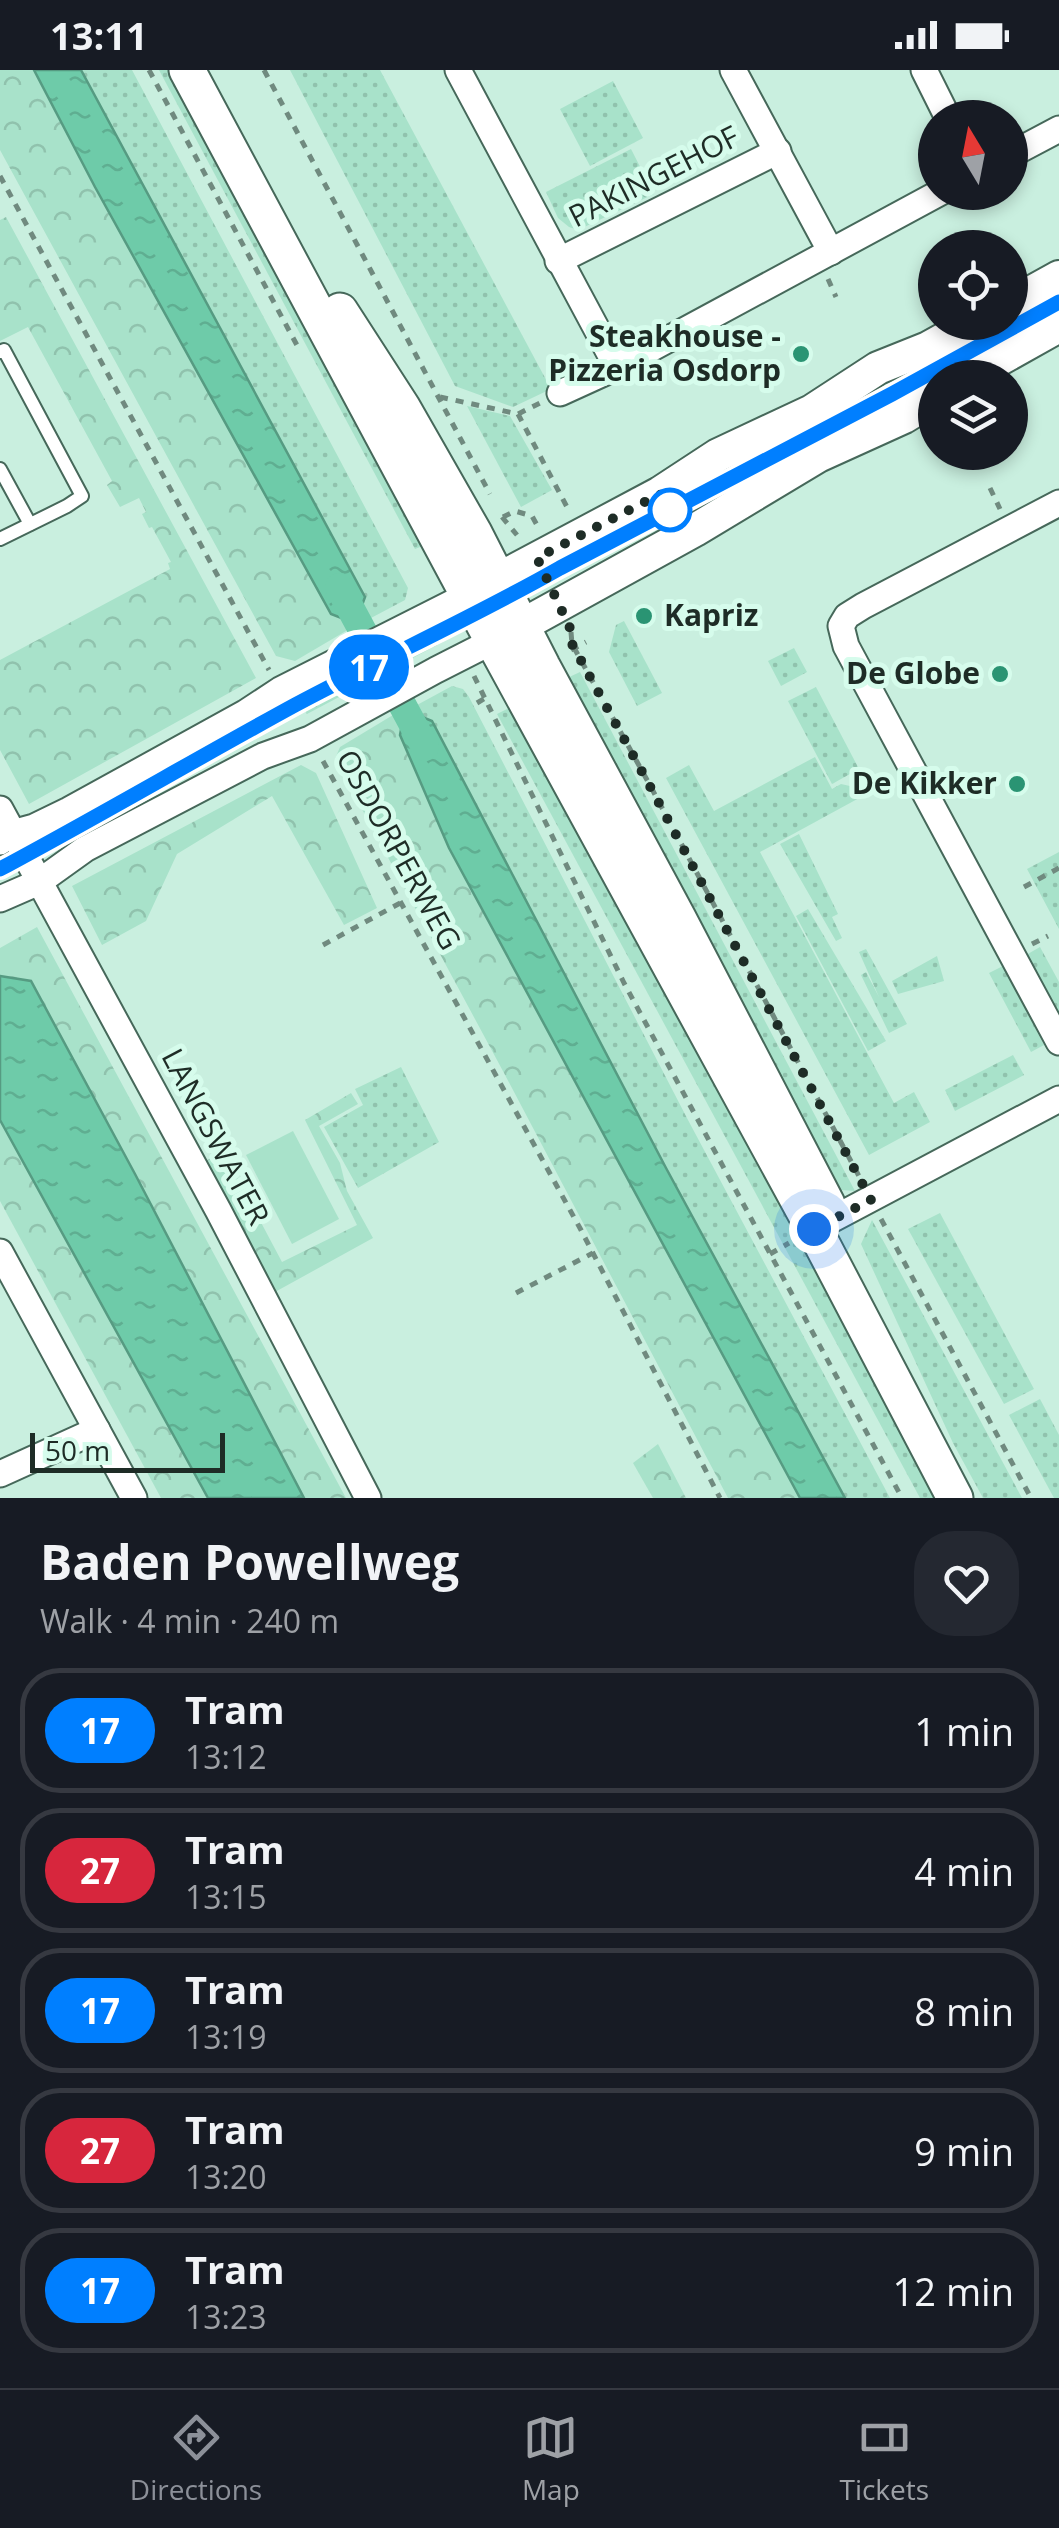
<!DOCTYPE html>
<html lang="en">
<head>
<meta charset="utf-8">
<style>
  :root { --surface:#171b24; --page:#242831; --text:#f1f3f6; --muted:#9ea1a6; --line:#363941; --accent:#8c9099 }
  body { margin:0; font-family:"Open Sans",sans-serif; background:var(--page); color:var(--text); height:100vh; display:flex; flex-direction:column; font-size:38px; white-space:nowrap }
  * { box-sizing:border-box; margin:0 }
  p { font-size:32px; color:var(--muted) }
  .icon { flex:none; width:55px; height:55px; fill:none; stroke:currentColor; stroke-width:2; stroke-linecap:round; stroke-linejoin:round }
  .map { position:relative; height:1428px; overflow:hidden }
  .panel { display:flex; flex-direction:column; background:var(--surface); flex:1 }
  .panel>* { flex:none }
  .badge { padding:0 20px; border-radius:32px; font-size:35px; line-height:65px }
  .needle { width:65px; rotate:350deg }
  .controls { position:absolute; left:918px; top:30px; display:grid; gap:20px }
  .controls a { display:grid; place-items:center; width:110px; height:110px; border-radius:50%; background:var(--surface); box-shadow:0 5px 15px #0003; font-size:50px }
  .scale { position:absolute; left:30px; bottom:25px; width:195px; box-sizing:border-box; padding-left:10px; border:5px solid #1e2c26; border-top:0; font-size:28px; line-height:35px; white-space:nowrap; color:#1e2c26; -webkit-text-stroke:8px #d6fcec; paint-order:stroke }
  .you { position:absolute; width:50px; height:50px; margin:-25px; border:8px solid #fff; border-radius:50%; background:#1a73e8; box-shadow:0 0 0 15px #1a73e833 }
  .map>.badge { position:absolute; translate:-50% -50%; box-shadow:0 0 0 5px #fff }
  .round { display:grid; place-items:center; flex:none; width:105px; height:105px; border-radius:40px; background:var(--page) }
  .headline { display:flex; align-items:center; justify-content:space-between; height:170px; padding:0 40px }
  h1 { font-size:48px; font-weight:700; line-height:75px }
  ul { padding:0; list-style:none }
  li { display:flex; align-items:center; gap:30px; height:125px; margin:0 20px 15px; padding:0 20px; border:5px solid var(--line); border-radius:40px }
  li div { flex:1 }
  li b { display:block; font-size:38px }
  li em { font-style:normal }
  li .badge { min-width:110px; font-weight:700; text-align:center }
  .status { display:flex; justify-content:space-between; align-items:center; height:70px; padding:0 50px; background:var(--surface); direction:ltr }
  .status svg { height:28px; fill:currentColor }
  .menu { display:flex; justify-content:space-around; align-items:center; height:140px; border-top:2px solid var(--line); background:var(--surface); font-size:28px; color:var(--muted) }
  .menu a { display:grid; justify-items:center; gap:5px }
  .menu .on { color:var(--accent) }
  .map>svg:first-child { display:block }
  .green { fill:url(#green-dots) }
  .forest { fill:url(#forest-crowns) }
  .pitch { fill:#a8e2ca }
  .water { fill:url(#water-ripples); stroke:#569b82; stroke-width:2.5 }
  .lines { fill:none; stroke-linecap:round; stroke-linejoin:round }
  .canal { stroke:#6ecba9; stroke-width:28 }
  .service-casing { stroke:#46685a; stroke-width:16 }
  .minor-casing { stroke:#46685a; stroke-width:29 }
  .tertiary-casing { stroke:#46685a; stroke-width:36 }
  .secondary-casing { stroke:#46685a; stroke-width:39 }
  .path { stroke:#708a7f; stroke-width:5; stroke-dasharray:8 8; stroke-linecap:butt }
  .service { stroke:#fff; stroke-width:12 }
  .minor { stroke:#fff; stroke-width:25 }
  .tertiary { stroke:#fff; stroke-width:32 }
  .secondary { stroke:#fff; stroke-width:35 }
  .tram { stroke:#4b6057; stroke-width:2.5 }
  .line-casing { stroke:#fff; stroke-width:22 }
  .line { stroke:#007fff; stroke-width:15 }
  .walk { stroke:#1e2c26; stroke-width:10; stroke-dasharray:0 18 }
  .poi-dot { fill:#2a9473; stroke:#d6fcec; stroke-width:4 }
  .stop-dot { fill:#fff; stroke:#007fff; stroke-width:5 }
  .labels { text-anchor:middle; stroke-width:10; stroke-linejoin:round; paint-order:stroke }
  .street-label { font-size:30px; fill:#1e2c26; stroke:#d6fcec }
  .poi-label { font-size:30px; font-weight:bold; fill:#1e2c26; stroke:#d6fcec; text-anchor:end }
</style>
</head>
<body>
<div class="status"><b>13:11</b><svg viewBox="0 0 49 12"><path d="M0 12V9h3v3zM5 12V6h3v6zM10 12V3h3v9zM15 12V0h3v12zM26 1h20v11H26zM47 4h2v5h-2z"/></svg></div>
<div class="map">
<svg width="1059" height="1428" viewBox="0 0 1059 1428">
  <defs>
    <pattern id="green-dots" width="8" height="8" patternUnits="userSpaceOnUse" patternTransform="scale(2.5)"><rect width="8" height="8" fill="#a8e2ca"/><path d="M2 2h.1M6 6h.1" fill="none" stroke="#90c2ad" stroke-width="1.8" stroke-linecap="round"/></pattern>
    <pattern id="forest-crowns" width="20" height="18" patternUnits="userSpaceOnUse" patternTransform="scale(2.5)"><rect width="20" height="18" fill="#a8e2ca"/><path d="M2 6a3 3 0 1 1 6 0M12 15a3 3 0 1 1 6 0" fill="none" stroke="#90c2ad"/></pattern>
    <pattern id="water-ripples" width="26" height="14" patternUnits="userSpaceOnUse" patternTransform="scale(2.5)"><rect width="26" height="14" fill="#6ecba9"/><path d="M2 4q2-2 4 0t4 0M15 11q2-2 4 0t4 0" fill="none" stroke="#5fae91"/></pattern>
  </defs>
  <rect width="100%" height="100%" fill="#c9efdf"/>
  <g class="green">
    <polygon points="81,0 132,0 408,518 405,530 371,548 360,544 365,527"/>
    <polygon points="159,0 177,0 430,473 415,479"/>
    <polygon points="290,0 380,0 551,319 513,337 455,316"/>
    <polygon points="613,11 643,68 590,96 560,39"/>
    <polygon points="631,79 654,124 578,160 569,157 558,148 546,122"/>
    <polygon points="1059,216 1059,247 951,307 935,308 935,317 908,334 895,309 897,304 991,253 1010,252 1010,242"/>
    <polygon points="872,316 888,345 699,442 684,420"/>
    <polygon points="467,336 510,346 552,420 521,437"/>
    <polygon points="624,551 662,623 637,636 609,582 616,555"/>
    <polygon points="435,556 443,572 307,644 298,629 299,622"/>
    <polygon points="794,578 807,602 781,616 768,591"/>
    <polygon points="580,602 855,1121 828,1119 565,609"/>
    <polygon points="452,616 463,619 469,627 688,1050 890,1428 845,1428 666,1098 432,652 415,644 417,635"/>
    <polygon points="816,617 859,699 832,714 788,631"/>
    <polygon points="517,634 948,1428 920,1428 497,644"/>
    <polygon points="815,687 832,719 841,714 872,721 760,782 894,1033 914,1022 930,1052 869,1085 666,708 689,695 714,741"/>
    <polygon points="799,764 838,844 832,847 842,868 836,871 780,774"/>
    <polygon points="1059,782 1059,859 1027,799"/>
    <polygon points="808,839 886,971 868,981 796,846"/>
    <polygon points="1040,877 1059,912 1059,947 1026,885"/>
    <polygon points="866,879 907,954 889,963 861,905 866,902 879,927 859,882"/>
    <polygon points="937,886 944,911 898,924 892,911"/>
    <polygon points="1003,896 1044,975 1031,982 989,903"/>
    <polygon points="1013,985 1024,1005 955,1041 945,1020"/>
    <polygon points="401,997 439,1072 358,1118 324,1057 363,1035 355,1019"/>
    <polygon points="940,1143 1034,1319 1004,1334 908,1159"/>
    <polygon points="872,1150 1022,1428 983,1428 953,1373 861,1174"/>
    <polygon points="1040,1329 1059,1365 1059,1428 1054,1428 1009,1345"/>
  </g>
  <g class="forest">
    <polygon points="0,0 34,0 95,117 331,543 349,551 346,561 295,591 276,586 0,80"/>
    <polygon points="6,147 256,608 29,734 0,680 0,590 170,499 168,493 171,492 152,457 149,458 142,444 146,442 139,428 120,437 107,415 112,411 28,257 0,271 0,150"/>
    <polygon points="393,645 403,649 400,665 449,778 800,1428 728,1428 504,1003 335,689 340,677"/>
    <polygon points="301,695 316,703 377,838 344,855 272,726 177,784 146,851 102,875 72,816"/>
    <polygon points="37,857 333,1404 346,1428 304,1428 135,1104 31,912 0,906 0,878"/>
    <polygon points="351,1023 358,1034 319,1056 340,1093 347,1121 373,1168 275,1222 204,1092 223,1081 282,1192 357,1155 305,1050"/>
    <polygon points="0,1050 208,1428 161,1428 0,1131"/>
    <polygon points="658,1374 686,1428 653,1428 633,1393"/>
  </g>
  <polygon class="pitch" points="293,1061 339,1149 292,1174 246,1085"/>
  <g class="water">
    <polygon points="34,0 81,0 365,527 357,549 349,551 331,544 95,117"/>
    <polygon points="415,644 432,651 666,1098 845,1428 800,1428 449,778 400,665 403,649"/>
    <polygon points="0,906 31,911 135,1104 304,1428 208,1428 0,1050"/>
  </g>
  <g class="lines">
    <polyline class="canal" points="339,517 425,677"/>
    <g class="service-casing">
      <g id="service">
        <polyline points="0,282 4,280 82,426 67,436 0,469"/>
        <polyline points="0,399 30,454"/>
      </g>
    </g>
    <g class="minor-casing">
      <g id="minor">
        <polyline points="458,0 617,297 941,122"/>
        <polyline points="733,0 831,182"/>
        <polyline points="924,0 948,48"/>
        <polyline points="1010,85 1059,59"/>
        <polyline points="558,191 778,81"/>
        <polyline points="560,323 617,297"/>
        <polyline points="1059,433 863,536 847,546 841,556 846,576 1059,972"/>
        <polyline points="0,739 218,1140 368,1428"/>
        <polyline points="0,772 12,763 34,757 69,740 245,643 280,620 468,525"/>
        <polyline points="0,829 39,812 85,779 263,686 310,669 436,600 493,571"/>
        <polyline points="814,1159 1059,1029"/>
        <polyline points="0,1182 134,1428"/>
        <polyline points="0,1404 97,1360"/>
      </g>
    </g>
    <g class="tertiary-casing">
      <g id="tertiary">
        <polyline points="1010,234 1059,207"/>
        <polyline points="966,308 1059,256"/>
        <polyline points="476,521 660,423 718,385 812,341 878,298 928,278 975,252"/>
        <polyline points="501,567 695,460 818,386 904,347 935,328"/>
      </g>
    </g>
    <g class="secondary-casing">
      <g id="secondary">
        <polyline points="187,0 493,571 814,1159 955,1428"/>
        <polyline points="340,241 402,337 474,463 542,596 678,848 827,1134"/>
      </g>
    </g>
    <g class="path">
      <polyline points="149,0 299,279"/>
      <polyline points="264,0 490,424"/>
      <polyline points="0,106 269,600"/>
      <polyline points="828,209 836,227"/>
      <polyline points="440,327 518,344 540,333"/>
      <polyline points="518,344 568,439"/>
      <polyline points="990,418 1000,439"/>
      <polyline points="502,447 517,465"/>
      <polyline points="503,447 515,441 532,446 538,457"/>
      <polyline points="571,562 572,574 652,719 860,1108"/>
      <polyline points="571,580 586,572"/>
      <polyline points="474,606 624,913 902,1428"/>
      <polyline points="477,633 487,627"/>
      <polyline points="323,691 581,1160 720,1428"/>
      <polyline points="1024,817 1059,798"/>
      <polyline points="1032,874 1048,866"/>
      <polyline points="323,875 402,832"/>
      <polyline points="881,1149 1031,1428"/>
      <polyline points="770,1184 789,1173"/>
      <polyline points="516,1223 593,1183"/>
    </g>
    <use href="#service" class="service"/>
    <use href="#minor" class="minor"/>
    <use href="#tertiary" class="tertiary"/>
    <use href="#secondary" class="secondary"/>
    <path class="tram" d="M0,799C99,746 196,688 295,635C383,588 474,547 560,498L892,324L1059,232"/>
  </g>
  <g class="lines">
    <g class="line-casing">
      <path id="line" d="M0,799C99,746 196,689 295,635C383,588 474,547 560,498L892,324L1059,232"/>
    </g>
    <use href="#line" class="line"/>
    <polyline class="walk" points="670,440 660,424 537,488 570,558 572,574 652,720 871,1130 814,1159"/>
  </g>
  <g class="poi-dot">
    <circle cx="801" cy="284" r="10"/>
    <circle cx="644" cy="546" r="10"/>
    <circle cx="1000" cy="604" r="10"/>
    <circle cx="1017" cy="714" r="10"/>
  </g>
  <circle class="stop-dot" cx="670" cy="440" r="20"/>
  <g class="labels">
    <g class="street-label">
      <text transform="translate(654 107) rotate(-27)" y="10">PAKINGEHOF</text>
      <text transform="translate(398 780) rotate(61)" y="10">OSDORPERWEG</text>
      <text transform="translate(215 1067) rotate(62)" y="10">LANGSWATER</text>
    </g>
    <g class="poi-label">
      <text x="781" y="277">Steakhouse -<tspan x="781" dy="34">Pizzeria Osdorp</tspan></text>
      <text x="664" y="556" text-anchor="start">Kapriz</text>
      <text x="980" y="614">De Globe</text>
      <text x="997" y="724">De Kikker</text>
    </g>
  </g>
</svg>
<div class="controls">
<a><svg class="needle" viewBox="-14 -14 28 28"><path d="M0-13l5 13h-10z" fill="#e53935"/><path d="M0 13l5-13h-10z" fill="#9ea1a6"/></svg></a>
<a><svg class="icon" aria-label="locate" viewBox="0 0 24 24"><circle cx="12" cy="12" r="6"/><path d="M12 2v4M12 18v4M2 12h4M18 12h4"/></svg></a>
<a><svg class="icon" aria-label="layers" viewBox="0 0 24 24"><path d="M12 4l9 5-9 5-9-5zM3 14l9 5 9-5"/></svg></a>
</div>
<div class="scale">50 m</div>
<div class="you" style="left:814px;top:1159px"></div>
<b class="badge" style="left:369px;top:597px;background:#007fff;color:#fff">17</b>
</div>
<section class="panel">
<div class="headline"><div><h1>Baden Powellweg</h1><p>Walk · 4 min · 240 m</p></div><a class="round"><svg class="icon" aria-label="heart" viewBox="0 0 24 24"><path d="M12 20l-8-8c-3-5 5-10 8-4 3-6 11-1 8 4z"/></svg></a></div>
<ul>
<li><span class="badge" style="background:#007fff;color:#fff">17</span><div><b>Tram</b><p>13:12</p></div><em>1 min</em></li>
<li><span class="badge" style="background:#d7263d;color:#fff">27</span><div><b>Tram</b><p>13:15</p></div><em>4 min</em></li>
<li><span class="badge" style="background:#007fff;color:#fff">17</span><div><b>Tram</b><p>13:19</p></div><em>8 min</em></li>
<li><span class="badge" style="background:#d7263d;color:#fff">27</span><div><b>Tram</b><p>13:20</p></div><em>9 min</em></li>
<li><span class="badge" style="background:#007fff;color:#fff">17</span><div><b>Tram</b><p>13:23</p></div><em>12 min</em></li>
</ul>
</section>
<nav class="menu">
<a class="on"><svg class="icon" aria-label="directions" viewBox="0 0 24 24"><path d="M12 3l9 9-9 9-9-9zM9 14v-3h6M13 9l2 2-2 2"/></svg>Directions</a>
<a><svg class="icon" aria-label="map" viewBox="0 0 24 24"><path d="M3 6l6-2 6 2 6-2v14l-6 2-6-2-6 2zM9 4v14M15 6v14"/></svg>Map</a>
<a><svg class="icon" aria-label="tickets" viewBox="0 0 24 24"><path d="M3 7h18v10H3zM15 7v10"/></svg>Tickets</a>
</nav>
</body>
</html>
